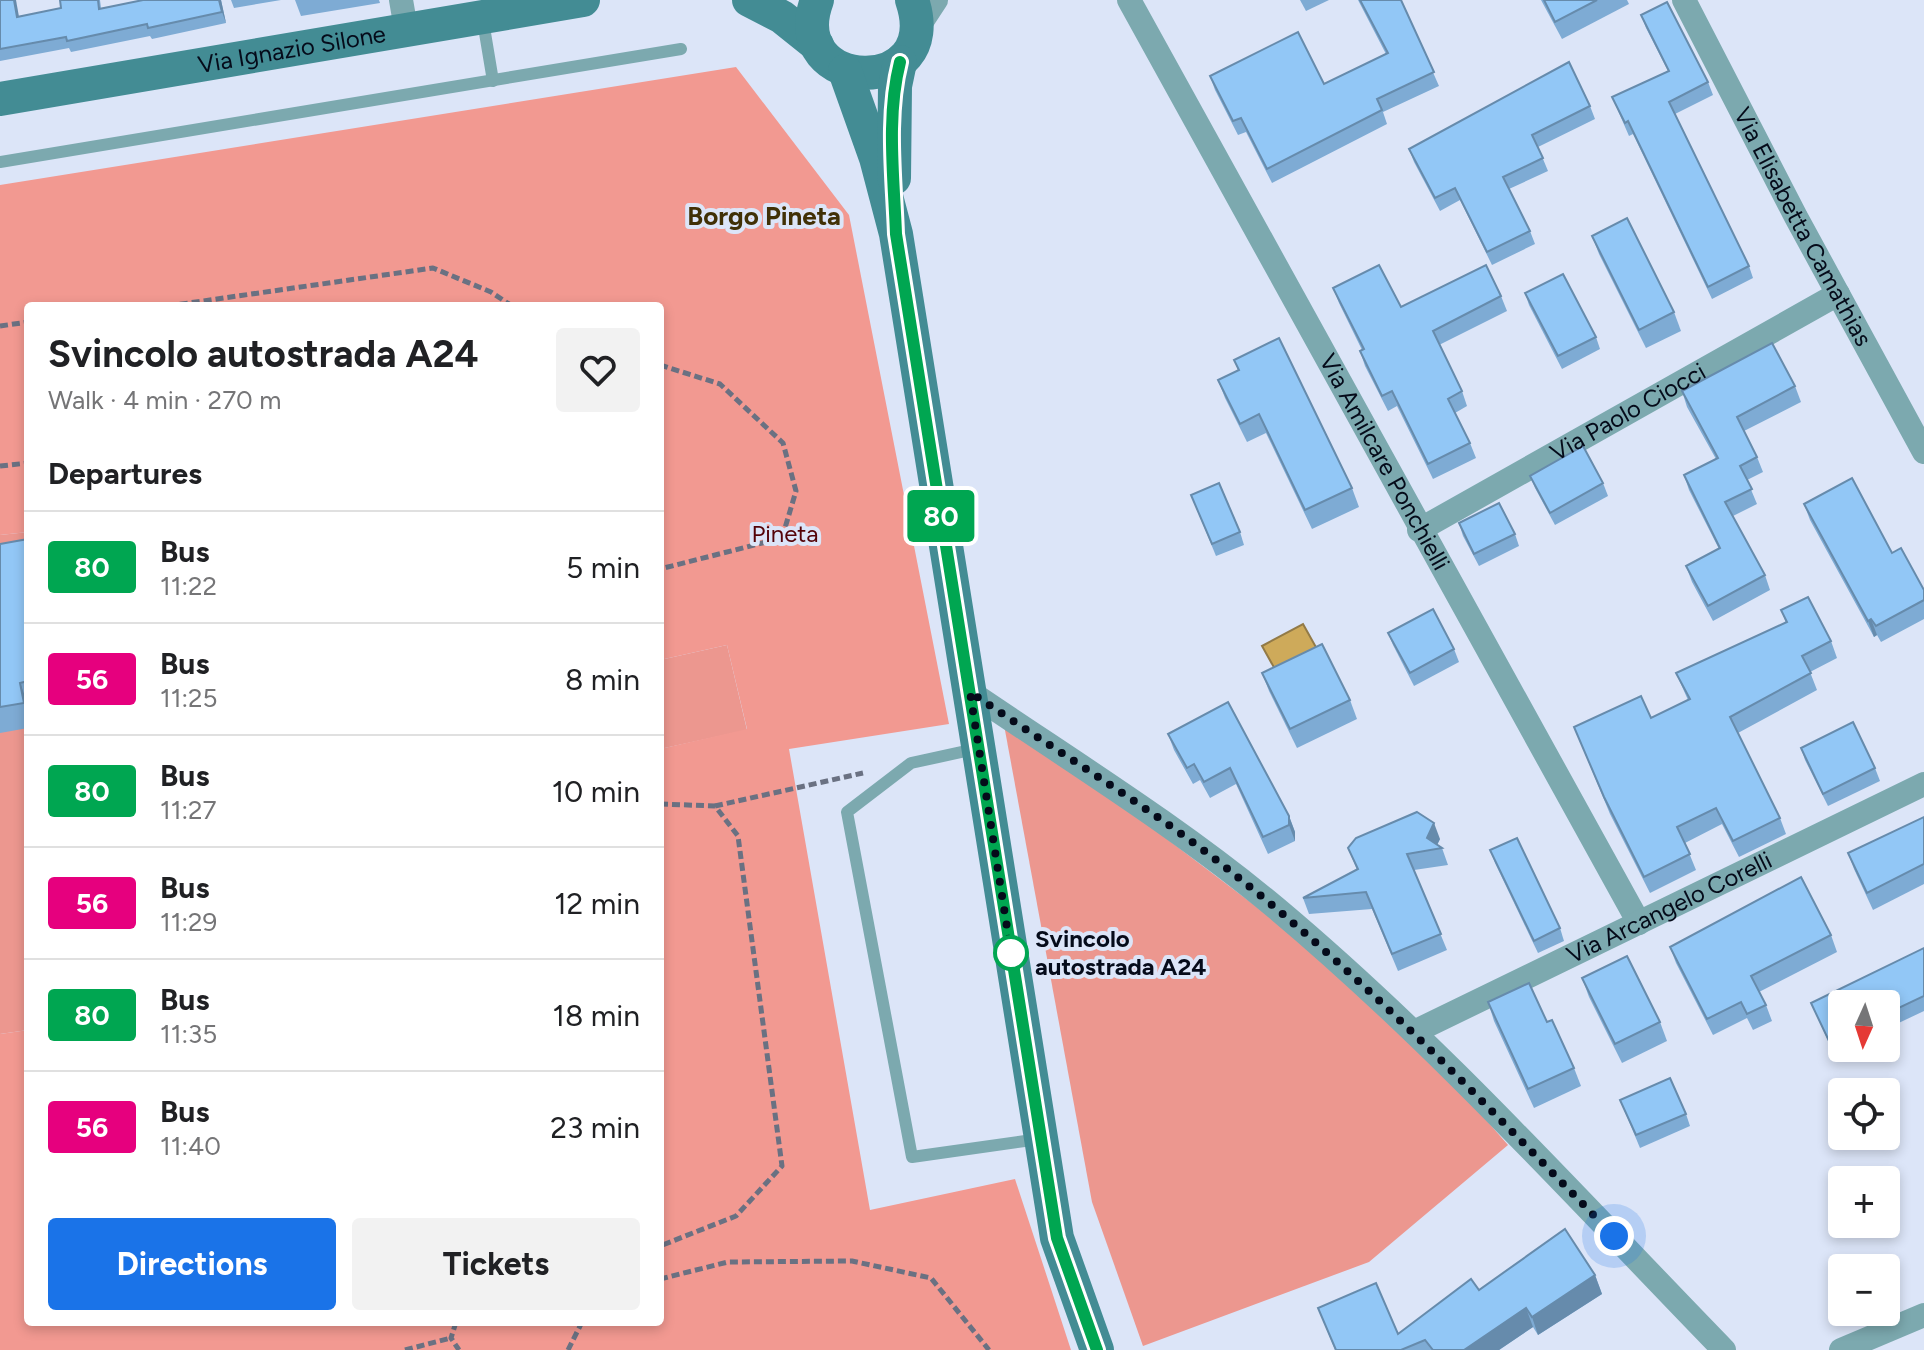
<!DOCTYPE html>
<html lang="en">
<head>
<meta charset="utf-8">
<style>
  :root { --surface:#fff; --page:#f2f2f2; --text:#202124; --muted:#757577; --line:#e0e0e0; --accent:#1a73e8 }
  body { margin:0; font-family:Figtree,sans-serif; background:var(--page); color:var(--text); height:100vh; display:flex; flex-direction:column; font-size:30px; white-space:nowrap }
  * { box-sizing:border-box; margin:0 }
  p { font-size:26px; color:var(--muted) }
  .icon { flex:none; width:44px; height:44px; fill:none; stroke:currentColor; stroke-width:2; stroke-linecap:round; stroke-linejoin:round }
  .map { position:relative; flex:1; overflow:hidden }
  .panel { position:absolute; left:24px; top:302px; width:640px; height:1024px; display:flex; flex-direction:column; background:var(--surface); border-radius:8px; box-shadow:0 4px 12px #0003 }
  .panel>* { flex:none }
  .badge { padding:0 16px; border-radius:6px; font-size:28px; line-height:52px }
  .needle { width:52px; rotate:183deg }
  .buttons { position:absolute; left:1828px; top:990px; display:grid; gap:16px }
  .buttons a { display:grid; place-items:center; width:72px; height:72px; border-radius:8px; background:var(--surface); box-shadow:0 4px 12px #0003; font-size:40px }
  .you { position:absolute; width:40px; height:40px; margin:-20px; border:6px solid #fff; border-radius:50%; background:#1a73e8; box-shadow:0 0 0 12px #1a73e833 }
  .map>.badge { position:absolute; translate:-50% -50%; box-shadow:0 0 0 4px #fff }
  h2 { padding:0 24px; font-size:30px; line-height:72px }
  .round { display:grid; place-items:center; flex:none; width:84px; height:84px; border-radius:8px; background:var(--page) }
  .head { display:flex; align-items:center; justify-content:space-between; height:136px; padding:0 24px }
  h1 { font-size:38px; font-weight:700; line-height:60px }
  .cta { display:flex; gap:16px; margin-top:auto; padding:16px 24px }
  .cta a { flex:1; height:92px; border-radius:8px; background:var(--accent); color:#fff; font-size:32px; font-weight:700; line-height:92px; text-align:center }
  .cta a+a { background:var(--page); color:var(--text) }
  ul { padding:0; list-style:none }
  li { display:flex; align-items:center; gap:24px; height:112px; padding:0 24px; border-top:2px solid var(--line) }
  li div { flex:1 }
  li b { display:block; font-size:30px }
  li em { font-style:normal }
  li .badge { min-width:88px; font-weight:700; text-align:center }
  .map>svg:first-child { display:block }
  .green { fill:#ec978f }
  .forest { fill:#f29991 }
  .water { fill:#ceaa5a; stroke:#927a47; stroke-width:2 }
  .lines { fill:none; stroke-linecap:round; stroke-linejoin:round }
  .path { stroke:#6a7182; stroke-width:5; stroke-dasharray:8 4; stroke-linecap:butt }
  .lane { stroke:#7ca9af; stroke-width:12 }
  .street { stroke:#7ca9af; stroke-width:24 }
  .secondary { stroke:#438c94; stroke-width:34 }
  .wall { fill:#7eabd4 }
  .shaded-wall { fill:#668bac }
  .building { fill:#92c7f6; stroke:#668bac; stroke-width:2 }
  .line-casing { stroke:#fff; stroke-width:18 }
  .line { stroke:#00a651; stroke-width:12 }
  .walk { stroke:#050b1a; stroke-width:8; stroke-dasharray:0 14.4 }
  .stop-dot { fill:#fff; stroke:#00a651; stroke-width:4 }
  .labels { text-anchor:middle; stroke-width:8; stroke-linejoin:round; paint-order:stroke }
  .street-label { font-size:24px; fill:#050b1a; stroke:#dce5f8 }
  .park-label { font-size:24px; fill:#540308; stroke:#dce5f8 }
  .stop-label { font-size:24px; font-weight:bold; fill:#050b1a; stroke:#dce5f8; text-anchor:start }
  .neighbourhood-label { font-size:26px; font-weight:bold; fill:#403006; stroke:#dce5f8 }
</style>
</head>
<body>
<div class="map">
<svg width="1924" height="1350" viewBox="0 0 1924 1350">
  <rect width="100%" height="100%" fill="#dce5f8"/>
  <g class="green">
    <polygon points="28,532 28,1030 0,1034 0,535"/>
    <polygon points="727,645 747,730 660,749 660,660"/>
    <polygon points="1002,714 1385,1004 1508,1145 1369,1262 1143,1346 1092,1202"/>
  </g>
  <polygon class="forest" points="736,67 849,215 949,724 789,749 870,1210 1015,1179 1071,1350 0,1350 0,1034 28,1030 28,1322 660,1322 660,749 747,729 727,645 660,660 660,306 28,306 28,532 0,535 0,185"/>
  <polygon class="water" points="1303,624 1317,649 1276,671 1262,646"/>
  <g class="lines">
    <g class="path">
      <polyline points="168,306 433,268 491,292 512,306"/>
      <polyline points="0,326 28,322"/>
      <polyline points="660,365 720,384 783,443 796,491 782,538 660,569"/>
      <polyline points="0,466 28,463"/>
      <polyline points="660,804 715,806 738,836 782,1166 736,1216 660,1246"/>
      <polyline points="715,806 863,773"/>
      <polyline points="660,1279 728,1262 852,1261 931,1278 989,1350"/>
      <polyline points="456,1322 451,1338 459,1350"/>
      <polyline points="405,1350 451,1338"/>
      <polyline points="568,1350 582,1322"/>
    </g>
    <g class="lane">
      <polyline points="483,21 493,81"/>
      <polyline points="0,162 681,49"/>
      <polyline points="975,749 911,763 847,812 912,1157 1039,1139"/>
    </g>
    <g class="street">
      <polyline points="401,0 406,29"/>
      <path id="s1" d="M1129,0L1639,923"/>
      <path id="s2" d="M1684,0L1796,217L1924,452"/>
      <polyline points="917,29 936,0"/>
      <path id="s3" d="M1419,530L1838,294"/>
      <path d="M970,692C1073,762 1180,828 1276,908C1437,1043 1578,1200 1724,1350"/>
      <path id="s4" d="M1414,1032L1924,784"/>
      <polyline points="1841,1350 1924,1315"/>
    </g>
    <g class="secondary">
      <polyline points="749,0 782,17 817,45"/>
      <path d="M817,0C782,94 946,100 912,0"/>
      <polyline points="845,71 876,158 896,234 1057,1238 1097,1350"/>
      <path id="s5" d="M0,99L583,0"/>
      <polyline points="894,178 895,86 900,62"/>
    </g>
  </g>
  <g class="wall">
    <polygon points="0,0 19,17 61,8 60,0 100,0 101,8 221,0 226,23 152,39 150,36 71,52 69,48 0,61"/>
    <polygon points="231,0 281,0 234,8"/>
    <polygon points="295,0 379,0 380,3 301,16"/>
    <polygon points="1300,0 1329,0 1306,11"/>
    <polygon points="1358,0 1401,0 1439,86 1383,112 1387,124 1272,183 1246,132 1238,135 1215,90 1210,76 1324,84 1386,54"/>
    <polygon points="1541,0 1627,0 1629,4 1562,39"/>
    <polygon points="1641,15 1708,82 1713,95 1675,114 1749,266 1753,278 1712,299 1633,134 1629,136 1612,97 1668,71 1646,28"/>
    <polygon points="1590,106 1595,119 1538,147 1548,171 1509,189 1530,231 1535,244 1492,265 1460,200 1440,211 1414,162 1409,149"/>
    <polygon points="1592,236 1674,312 1681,331 1646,348 1599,254"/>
    <polygon points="1333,288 1401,307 1501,296 1507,311 1439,345 1462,391 1467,406 1455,413 1470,443 1476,458 1433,479 1397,406 1388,411 1365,366 1360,351 1362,350 1339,303"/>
    <polygon points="1525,293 1596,337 1600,349 1562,369 1529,305"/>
    <polygon points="1234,360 1352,488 1359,507 1312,529 1266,433 1247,442 1225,398 1218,380 1238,370"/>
    <polygon points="1795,386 1801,402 1744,431 1757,457 1763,472 1747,480 1757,504 1733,516 1765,575 1770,590 1713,621 1692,582 1686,566 1719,549 1689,490 1684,475 1716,459 1687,407 1682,391"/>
    <polygon points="1530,476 1603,483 1608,496 1555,525 1535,488"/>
    <polygon points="1191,495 1240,532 1244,545 1216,556"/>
    <polygon points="1804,504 1892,553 1924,590 1924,619 1881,642 1877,635 1874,637 1810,520"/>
    <polygon points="1459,523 1515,534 1519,546 1479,566 1463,536"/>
    <polygon points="28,539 28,728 0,733 0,544"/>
    <polygon points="1781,610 1831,641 1837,658 1810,672 1817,690 1738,733 1780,818 1786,834 1739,857 1722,824 1685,843 1696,870 1650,893 1610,814 1574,727 1651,718 1688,700 1676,673 1786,623"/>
    <polygon points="1388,633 1454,649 1459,662 1414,686 1393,645"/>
    <polygon points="1262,673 1350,700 1357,719 1297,748 1269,691"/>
    <polygon points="1228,702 1289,816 1295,832 1295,841 1268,854 1236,784 1210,798 1200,780 1193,784 1174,750 1168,734"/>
    <polygon points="1801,748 1875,768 1880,781 1828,806 1805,760"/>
    <polygon points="1924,817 1924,884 1873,910 1854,869 1848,853"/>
    <polygon points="1440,839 1437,845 1442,848 1448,865 1414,870 1447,950 1398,971 1372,909 1309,914 1303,898 1357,870 1348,848"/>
    <polygon points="1490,850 1560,928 1564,941 1538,953 1495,863"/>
    <polygon points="1831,935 1837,952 1759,992 1766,1005 1772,1021 1753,1030 1747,1018 1713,1035 1676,963 1670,947"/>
    <polygon points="1924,948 1924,1011 1886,1029 1886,1004 1842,1004 1842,1048 1846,1048 1834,1054 1811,1003"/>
    <polygon points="1582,978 1660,1022 1667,1041 1622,1063 1589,997"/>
    <polygon points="1488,1002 1547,1022 1574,1068 1581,1086 1534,1108 1494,1021"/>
    <polygon points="1620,1100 1686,1114 1690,1126 1640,1148"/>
    <polygon points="1595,1275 1602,1294 1538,1335 1533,1327 1499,1350 1335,1350 1318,1308 1398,1334 1479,1290"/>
  </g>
  <g class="shaded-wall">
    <polygon points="14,0 16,0 21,28 17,17"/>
    <polygon points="219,0 221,0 226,23 222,12"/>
    <polygon points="1871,619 1877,635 1874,637 1868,621"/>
    <polygon points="20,683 28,704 28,715 24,703"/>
    <polygon points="1289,816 1295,832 1295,841 1289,825"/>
    <polygon points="1434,823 1440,839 1435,849 1427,838"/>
    <polygon points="1595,1275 1602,1294 1538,1335 1532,1317"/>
    <polygon points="1526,1308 1533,1327 1499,1350 1464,1350"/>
  </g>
  <g class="building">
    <polygon points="0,0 14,0 17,17 61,8 60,0 98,0 99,9 143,0 219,0 222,12 148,28 147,24 67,41 66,37 0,49"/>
    <polygon points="1360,0 1401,0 1434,72 1377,99 1382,110 1267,169 1241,118 1233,121 1210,76 1298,32 1324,84 1388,53"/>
    <polygon points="1544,0 1597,0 1555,22"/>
    <polygon points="1667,2 1708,82 1669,102 1749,266 1708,287 1628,121 1625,123 1612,97 1669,71 1641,15"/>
    <polygon points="1569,62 1590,106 1532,135 1543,158 1503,177 1530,231 1487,252 1455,188 1435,198 1409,149"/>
    <polygon points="1627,218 1674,312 1639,330 1592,236"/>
    <polygon points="1379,265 1401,307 1486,265 1501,296 1433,331 1462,391 1448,399 1470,443 1428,464 1392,391 1382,396 1360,351 1364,349 1333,288"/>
    <polygon points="1563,274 1596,337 1558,356 1525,293"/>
    <polygon points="1279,338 1352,488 1305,510 1259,414 1240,424 1218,380 1239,370 1234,360"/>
    <polygon points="1772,343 1795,386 1737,417 1757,457 1740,466 1752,489 1725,502 1765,575 1708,606 1686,566 1720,548 1684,475 1718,458 1682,391"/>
    <polygon points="1583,446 1603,483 1550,513 1530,476"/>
    <polygon points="1852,478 1892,553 1901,548 1924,590 1924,600 1876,626 1871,619 1868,621 1804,504"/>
    <polygon points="1219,483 1240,532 1212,544 1191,495"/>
    <polygon points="1499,503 1515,534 1474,554 1459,523"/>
    <polygon points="28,539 28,681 20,683 24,703 0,707 0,544"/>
    <polygon points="1808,597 1831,641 1802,656 1811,673 1730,717 1780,818 1733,841 1716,808 1677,827 1690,854 1644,877 1604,797 1574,727 1641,696 1651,718 1690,699 1676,673 1787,622 1781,610"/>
    <polygon points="1433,609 1454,649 1410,673 1388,633"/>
    <polygon points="1322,644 1350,700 1290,729 1262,673"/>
    <polygon points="1228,702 1289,816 1289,825 1263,837 1230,768 1204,782 1194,764 1187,768 1168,734"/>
    <polygon points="1853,722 1875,768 1823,794 1801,748"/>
    <polygon points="1417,812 1434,823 1427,838 1442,848 1407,854 1441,934 1392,954 1366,892 1303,898 1358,869 1348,848 1356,838"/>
    <polygon points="1924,817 1924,864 1867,893 1848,853"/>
    <polygon points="1517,838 1560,928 1534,941 1490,850"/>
    <polygon points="1801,877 1831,935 1751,976 1766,1005 1747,1014 1741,1002 1707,1019 1670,947"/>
    <polygon points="1924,948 1924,996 1886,1014 1886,1004 1842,1004 1842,1035 1829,1041 1811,1003"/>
    <polygon points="1627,956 1660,1022 1615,1044 1582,978"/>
    <polygon points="1529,983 1547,1022 1552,1020 1574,1068 1528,1089 1488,1002"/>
    <polygon points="1670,1078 1686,1114 1636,1135 1620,1100"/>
    <polygon points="1565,1229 1595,1275 1532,1317 1526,1308 1464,1350 1433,1350 1425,1340 1401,1350 1336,1350 1318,1308 1376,1283 1398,1334 1471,1279 1479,1290"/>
  </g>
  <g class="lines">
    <g class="line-casing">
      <path id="line" d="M900,62C886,117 894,178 896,234L1057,1238L1097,1350"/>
    </g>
    <use href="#line" class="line"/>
    <path class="walk" d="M1011,953L970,692C1056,751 1147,805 1229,870C1368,980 1490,1109 1614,1236"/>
  </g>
  <circle class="stop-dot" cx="1011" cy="953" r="16"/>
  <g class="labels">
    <g class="street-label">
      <text dy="8" stroke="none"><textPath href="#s5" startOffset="296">Via Ignazio Silone</textPath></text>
      <text dy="8" stroke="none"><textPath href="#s2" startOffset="256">Via Elisabetta Camathias</textPath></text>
      <text dy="8" stroke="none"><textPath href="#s3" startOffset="240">Via Paolo Ciocci</textPath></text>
      <text dy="8" stroke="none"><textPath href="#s1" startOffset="528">Via Amilcare Ponchielli</textPath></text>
      <text dy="8" stroke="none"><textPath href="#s4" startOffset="284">Via Arcangelo Corelli</textPath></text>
    </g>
    <g class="park-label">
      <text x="785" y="542">Pineta</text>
    </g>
    <g class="stop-label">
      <text x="1035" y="947">Svincolo<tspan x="1035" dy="28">autostrada A24</tspan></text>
    </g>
    <g class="neighbourhood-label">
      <text x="764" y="225">Borgo Pineta</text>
    </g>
  </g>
</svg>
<div class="buttons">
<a><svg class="needle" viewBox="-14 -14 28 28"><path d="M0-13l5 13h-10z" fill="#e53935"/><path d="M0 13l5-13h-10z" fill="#757577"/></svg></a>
<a><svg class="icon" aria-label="locate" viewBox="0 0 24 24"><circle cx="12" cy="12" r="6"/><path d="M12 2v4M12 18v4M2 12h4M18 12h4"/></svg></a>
<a>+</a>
<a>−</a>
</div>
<div class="you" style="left:1614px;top:1236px"></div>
<b class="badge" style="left:941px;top:516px;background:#00a651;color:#fff">80</b>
<section class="panel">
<div class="head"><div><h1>Svincolo autostrada A24</h1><p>Walk · 4 min · 270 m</p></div><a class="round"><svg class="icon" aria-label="heart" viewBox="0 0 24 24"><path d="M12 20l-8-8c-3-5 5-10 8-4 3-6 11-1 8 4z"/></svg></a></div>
<h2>Departures</h2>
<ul>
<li><span class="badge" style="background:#00a651;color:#fff">80</span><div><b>Bus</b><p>11:22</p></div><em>5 min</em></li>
<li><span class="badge" style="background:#e6007e;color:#fff">56</span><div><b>Bus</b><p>11:25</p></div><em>8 min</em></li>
<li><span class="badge" style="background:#00a651;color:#fff">80</span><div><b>Bus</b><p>11:27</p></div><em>10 min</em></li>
<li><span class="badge" style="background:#e6007e;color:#fff">56</span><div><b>Bus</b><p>11:29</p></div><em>12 min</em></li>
<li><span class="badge" style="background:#00a651;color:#fff">80</span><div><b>Bus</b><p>11:35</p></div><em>18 min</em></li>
<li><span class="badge" style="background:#e6007e;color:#fff">56</span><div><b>Bus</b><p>11:40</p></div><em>23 min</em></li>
</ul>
<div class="cta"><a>Directions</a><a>Tickets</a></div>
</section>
</div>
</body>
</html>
